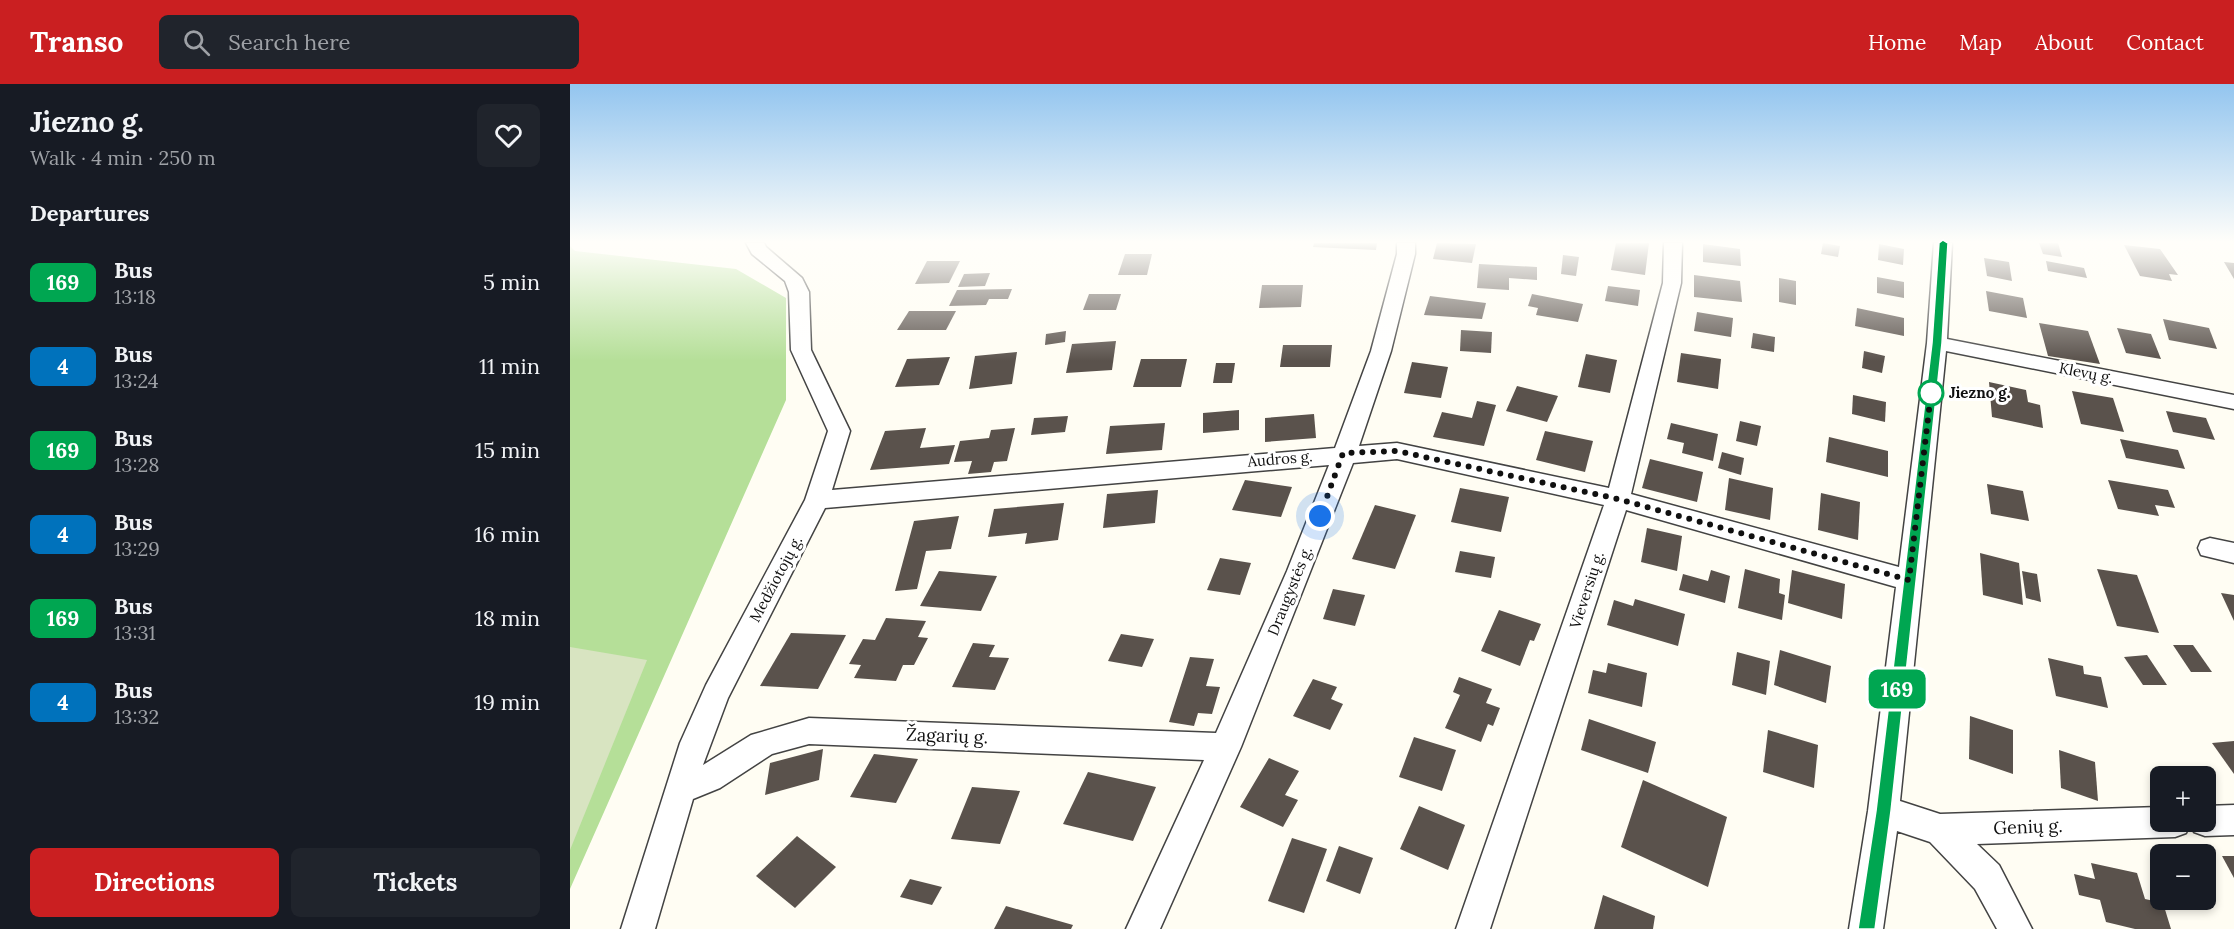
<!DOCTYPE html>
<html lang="en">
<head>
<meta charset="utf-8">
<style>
  :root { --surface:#171b24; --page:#20242c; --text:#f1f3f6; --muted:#9ea1a6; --accent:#ca1f21 }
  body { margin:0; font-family:Lora,serif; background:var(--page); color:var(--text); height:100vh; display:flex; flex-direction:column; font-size:22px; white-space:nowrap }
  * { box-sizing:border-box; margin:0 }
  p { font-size:20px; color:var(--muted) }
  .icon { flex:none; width:33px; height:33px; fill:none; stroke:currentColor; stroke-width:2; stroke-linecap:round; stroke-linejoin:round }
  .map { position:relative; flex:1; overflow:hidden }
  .side { display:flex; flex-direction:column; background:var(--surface); width:570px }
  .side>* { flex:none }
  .badge { padding:0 12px; border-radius:9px; font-size:21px; line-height:39px }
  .fabs { position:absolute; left:1580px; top:682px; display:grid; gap:12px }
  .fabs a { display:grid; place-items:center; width:66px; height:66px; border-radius:9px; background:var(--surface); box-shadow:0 3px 9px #0003; font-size:30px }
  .you { position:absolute; width:30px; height:30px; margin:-15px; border:4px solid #fff; border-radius:50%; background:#1a73e8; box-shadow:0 0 0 9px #1a73e833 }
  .map>.badge { position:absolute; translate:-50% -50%; box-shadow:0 0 0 3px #fff }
  h2 { padding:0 30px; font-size:22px; line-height:54px }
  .round { display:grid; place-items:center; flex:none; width:63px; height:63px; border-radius:9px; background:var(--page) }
  .headline { display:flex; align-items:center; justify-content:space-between; height:102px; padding:0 30px }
  h1 { font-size:28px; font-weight:700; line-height:45px }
  .primary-button { display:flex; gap:12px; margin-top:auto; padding:12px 30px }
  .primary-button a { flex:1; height:69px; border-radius:9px; background:var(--accent); color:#fff; font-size:24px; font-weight:700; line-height:69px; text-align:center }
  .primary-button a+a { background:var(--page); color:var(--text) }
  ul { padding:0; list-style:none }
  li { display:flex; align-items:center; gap:18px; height:84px; padding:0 30px }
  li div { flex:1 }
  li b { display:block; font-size:22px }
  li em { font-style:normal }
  li .badge { min-width:66px; font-weight:700; text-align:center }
  header { display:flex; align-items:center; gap:36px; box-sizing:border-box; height:84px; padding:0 30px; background:var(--accent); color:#fff }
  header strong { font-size:28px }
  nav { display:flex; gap:33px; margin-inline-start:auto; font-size:21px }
  .search { width:420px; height:54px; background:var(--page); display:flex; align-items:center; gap:15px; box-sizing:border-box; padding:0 21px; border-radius:9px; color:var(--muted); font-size:22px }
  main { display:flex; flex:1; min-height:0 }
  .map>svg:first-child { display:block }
  .forest { fill:#b5df98 }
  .cemetery { fill:#d8e4c1 }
  .building { fill:#5a524c }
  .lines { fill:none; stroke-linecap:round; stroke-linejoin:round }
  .street-casing { stroke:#434343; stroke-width:3 }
  .street { fill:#fff; fill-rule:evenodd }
  .line { fill:#00a651; stroke:#fff; stroke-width:1.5 }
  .walk { stroke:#101010; stroke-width:6; stroke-dasharray:0 10.8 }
  .stop-dot { fill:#fff; stroke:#00a651; stroke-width:3 }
  .labels { text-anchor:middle; stroke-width:6; stroke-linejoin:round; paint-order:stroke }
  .street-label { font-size:15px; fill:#101010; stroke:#fff }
  .stop-label { font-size:15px; font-weight:bold; fill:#101010; stroke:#fff; text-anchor:start }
  .near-street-label { font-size:18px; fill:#101010; stroke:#fff }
</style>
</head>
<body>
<header>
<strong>Transo</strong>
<div class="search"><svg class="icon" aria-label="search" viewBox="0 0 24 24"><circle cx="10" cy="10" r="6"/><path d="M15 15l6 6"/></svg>Search here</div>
<nav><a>Home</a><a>Map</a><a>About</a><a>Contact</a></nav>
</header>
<main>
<section class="side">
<div class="headline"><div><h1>Jiezno g.</h1><p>Walk · 4 min · 250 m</p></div><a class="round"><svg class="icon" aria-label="heart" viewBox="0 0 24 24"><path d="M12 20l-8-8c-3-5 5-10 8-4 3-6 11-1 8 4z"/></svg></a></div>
<h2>Departures</h2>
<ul>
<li><span class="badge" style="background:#00a651;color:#fff">169</span><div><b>Bus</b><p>13:18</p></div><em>5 min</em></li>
<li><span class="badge" style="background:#0072bc;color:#fff">4</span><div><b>Bus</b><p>13:24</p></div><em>11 min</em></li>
<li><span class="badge" style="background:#00a651;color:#fff">169</span><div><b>Bus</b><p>13:28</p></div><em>15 min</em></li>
<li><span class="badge" style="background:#0072bc;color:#fff">4</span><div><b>Bus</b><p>13:29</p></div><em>16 min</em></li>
<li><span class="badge" style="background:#00a651;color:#fff">169</span><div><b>Bus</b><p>13:31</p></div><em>18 min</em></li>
<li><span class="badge" style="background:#0072bc;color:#fff">4</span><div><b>Bus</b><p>13:32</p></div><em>19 min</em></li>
</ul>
<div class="primary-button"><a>Directions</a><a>Tickets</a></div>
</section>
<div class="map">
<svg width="1664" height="845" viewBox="0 0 1664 845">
  <rect width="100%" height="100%" fill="#fffdf3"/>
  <polygon class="forest" points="0,162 5,167 166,185 216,214 216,316 0,805"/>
  <polygon class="cemetery" points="0,563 77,576 0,766"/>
  <g class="building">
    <polygon points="744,159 807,159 806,166 743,163"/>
    <polygon points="867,159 906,160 902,179 863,175"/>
    <polygon points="1046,159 1079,159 1075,191 1041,186"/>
    <polygon points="1253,159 1270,162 1268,173 1251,170"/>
    <polygon points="1469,159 1488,159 1492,173 1473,170"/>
    <polygon points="1133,160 1170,165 1171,182 1133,178"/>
    <polygon points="1309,160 1334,165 1333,181 1308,176"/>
    <polygon points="1554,161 1590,165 1608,191 1599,190 1602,197 1570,192"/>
    <polygon points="555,170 582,170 577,191 548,191"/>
    <polygon points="993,171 1009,173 1006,192 991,190"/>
    <polygon points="1414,174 1439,178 1442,197 1417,192"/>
    <polygon points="357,177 390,177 379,199 345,200"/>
    <polygon points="1476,177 1514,184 1517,194 1478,187"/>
    <polygon points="1654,178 1664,179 1664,195"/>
    <polygon points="909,180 967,183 967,196 939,194 939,206 907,204"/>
    <polygon points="420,189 415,202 388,203 394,190"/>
    <polygon points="1124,191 1170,197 1172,218 1124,213"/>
    <polygon points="1307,193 1334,198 1334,214 1307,209"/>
    <polygon points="1209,194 1226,197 1226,221 1209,218"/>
    <polygon points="692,201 733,201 731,223 689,224"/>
    <polygon points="1038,202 1070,206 1068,222 1035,217"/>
    <polygon points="442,205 438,215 419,215 416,221 379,222 387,206"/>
    <polygon points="1416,207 1453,214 1457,234 1419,227"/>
    <polygon points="519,210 551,210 546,226 513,226"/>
    <polygon points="962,210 1013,220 1008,238 966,231 968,224 958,222"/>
    <polygon points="860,212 916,219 912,235 854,231"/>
    <polygon points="1287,224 1334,234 1334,252 1285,242"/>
    <polygon points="339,227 386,227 376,246 327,246"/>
    <polygon points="1127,228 1163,234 1161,253 1124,247"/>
    <polygon points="1593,235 1639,244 1647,265 1599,256"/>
    <polygon points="1469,239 1518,247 1530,280 1478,272"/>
    <polygon points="1547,244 1581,250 1591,275 1556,269"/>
    <polygon points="891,246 922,248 921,269 890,267"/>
    <polygon points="496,247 495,258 475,261 476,250"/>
    <polygon points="1183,249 1205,253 1204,268 1181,264"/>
    <polygon points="546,257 542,286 496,289 502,260"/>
    <polygon points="713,261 762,261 760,283 710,283"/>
    <polygon points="1294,267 1315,272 1312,289 1292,284"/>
    <polygon points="447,268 442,300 399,305 405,272"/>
    <polygon points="1111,269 1151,275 1148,305 1107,298"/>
    <polygon points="1016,270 1047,276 1040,309 1008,303"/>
    <polygon points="380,273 369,301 325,303 337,275"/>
    <polygon points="571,275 617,275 611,303 563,303"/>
    <polygon points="842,278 878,283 871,314 834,309"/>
    <polygon points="646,279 665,279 662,299 643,299"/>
    <polygon points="1419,298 1456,306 1458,318 1470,321 1473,344 1422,333"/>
    <polygon points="947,302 988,312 977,338 936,327"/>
    <polygon points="1502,307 1543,314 1554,348 1511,340"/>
    <polygon points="1283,311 1316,318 1315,338 1282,330"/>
    <polygon points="907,317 926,321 914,362 863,353 872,328 902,334"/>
    <polygon points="669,326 669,346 633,349 633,329"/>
    <polygon points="1596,327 1636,334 1645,356 1603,348"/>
    <polygon points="744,330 746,354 695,358 695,334"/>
    <polygon points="498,332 495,348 461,351 464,334"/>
    <polygon points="1170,337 1191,342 1187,362 1166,357"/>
    <polygon points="595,339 592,366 536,370 540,342"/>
    <polygon points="1101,339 1148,350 1143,377 1112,369 1114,359 1097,355"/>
    <polygon points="356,344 350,364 385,361 379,380 300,386 315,347"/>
    <polygon points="445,344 437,377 424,378 421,388 398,390 402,377 384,378 390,357 419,354 421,346"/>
    <polygon points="975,347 1023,357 1015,388 966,376"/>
    <polygon points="1259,353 1318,367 1318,393 1256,378"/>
    <polygon points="1550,355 1608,366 1615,385 1556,374"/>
    <polygon points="1152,368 1174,374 1171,391 1148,384"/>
    <polygon points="1080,375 1133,388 1127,418 1072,404"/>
    <polygon points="1159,394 1203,404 1200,436 1155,426"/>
    <polygon points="675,396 722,403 711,433 662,426"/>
    <polygon points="1538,396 1598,406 1605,424 1585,421 1589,432 1548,425"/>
    <polygon points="1417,400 1453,407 1459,437 1421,430"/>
    <polygon points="890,404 939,413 931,448 881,438"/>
    <polygon points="588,406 585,439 533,444 537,410"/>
    <polygon points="1251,409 1290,418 1288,456 1248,446"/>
    <polygon points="494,419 488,456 455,460 457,449 418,453 424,425"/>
    <polygon points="805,421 846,431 825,485 782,475"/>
    <polygon points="389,432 381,465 356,467 347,505 325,507 344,437"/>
    <polygon points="1077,444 1112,452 1107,487 1071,478"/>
    <polygon points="890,467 925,473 921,494 885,488"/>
    <polygon points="1410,469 1449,479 1453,521 1413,511"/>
    <polygon points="650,474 681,479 670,511 637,506"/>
    <polygon points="1175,485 1210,495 1209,509 1215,511 1212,536 1168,524"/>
    <polygon points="1527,485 1567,491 1589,549 1547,542"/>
    <polygon points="1141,486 1160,492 1155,519 1109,506 1113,490 1138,497"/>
    <polygon points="1222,486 1275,500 1272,535 1218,519"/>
    <polygon points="369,487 427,492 411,527 350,522"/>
    <polygon points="1452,487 1467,490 1471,518 1456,514"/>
    <polygon points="763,505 795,511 785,542 753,535"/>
    <polygon points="1651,509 1664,511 1664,537"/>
    <polygon points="1065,515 1115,530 1108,562 1037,541 1044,516 1063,522"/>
    <polygon points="929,526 971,540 964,557 960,556 950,582 911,567"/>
    <polygon points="316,534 356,537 348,553 358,554 344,581 333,581 326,597 284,594 291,581 279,580 293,555 305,556"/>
    <polygon points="221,549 276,551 248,605 190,602"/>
    <polygon points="551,550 584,555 572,583 538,577"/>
    <polygon points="403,559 425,561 419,573 439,574 425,606 382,603"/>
    <polygon points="1603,561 1623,561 1642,588 1621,588"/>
    <polygon points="1210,566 1261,582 1256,619 1204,601"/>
    <polygon points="1167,568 1200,577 1196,611 1162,601"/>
    <polygon points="1577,571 1597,601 1573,601 1554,573"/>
    <polygon points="620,573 644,575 636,602 650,603 642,630 628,629 624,642 599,638"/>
    <polygon points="1478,574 1513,582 1514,590 1531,593 1538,624 1486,612"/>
    <polygon points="1038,579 1077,589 1072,623 1018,609 1023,586 1036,589"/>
    <polygon points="889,593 922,605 916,619 930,624 923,642 918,640 911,658 875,644 890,611 883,608"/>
    <polygon points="743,595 767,603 761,615 773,620 760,646 723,632"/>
    <polygon points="1400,632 1443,646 1443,690 1399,675"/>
    <polygon points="1019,635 1086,658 1078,689 1011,666"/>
    <polygon points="1198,646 1248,661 1244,704 1193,688"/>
    <polygon points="844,653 886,666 872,707 829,693"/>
    <polygon points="1664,657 1664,690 1642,659"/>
    <polygon points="253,665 249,696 195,711 200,679"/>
    <polygon points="1489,666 1525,678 1528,717 1491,704"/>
    <polygon points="304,670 348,675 326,719 280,713"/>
    <polygon points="699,674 729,687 715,711 728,716 713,743 670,723"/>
    <polygon points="518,688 586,703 563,757 493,740"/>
    <polygon points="1073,696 1157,733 1138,803 1051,763"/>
    <polygon points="402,703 450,707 430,760 381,755"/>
    <polygon points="849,722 895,741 878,786 830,765"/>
    <polygon points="227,752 266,783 225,824 186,792"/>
    <polygon points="722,754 757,765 734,829 698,817"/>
    <polygon points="769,762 803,774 790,810 756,797"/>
    <polygon points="1652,772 1664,772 1664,794"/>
    <polygon points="1521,779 1567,789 1575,815 1593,819 1601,845 1565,845 1536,838 1530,816 1509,811 1504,790 1525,795"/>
    <polygon points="340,795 372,803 362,821 330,813"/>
    <polygon points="1033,811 1085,832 1083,845 1024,845"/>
    <polygon points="436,822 503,841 501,845 424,845"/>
  </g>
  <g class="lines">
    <g class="street-casing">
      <g id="street">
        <path d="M176,159H194L196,163L232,194L239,208L241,266L280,347L262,406L765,364L801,267L827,170V159H845V170L821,267L789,362L827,359L1039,404L1093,199L1094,159H1112L1111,199L1061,410L1329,483L1357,259L1364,159H1382L1377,255L1664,311V325L1376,267L1330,717L1370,730L1590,723V738H1635V722L1664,721V751L1635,752L1624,748L1620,739L1616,749L1605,753L1407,760L1429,781L1462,845H1427L1405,805L1360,758L1327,747L1313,845H1279L1298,727L1326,503L1056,426L920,845H886L1034,421L827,375L783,379L671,663L590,845H556L634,676L239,660L202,670L150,704L123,715L85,845H51L110,659L136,601L235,416L258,347L221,266L219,208L215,197L182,170ZM759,381L717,487L646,649L239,634L181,651L133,681L158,614L255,424Z"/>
        <polygon points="1640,454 1664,459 1664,479 1631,471 1628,464 1631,457"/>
      </g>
    </g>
    <use href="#street" class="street"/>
  </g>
  <linearGradient id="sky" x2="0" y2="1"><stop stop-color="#93c5ef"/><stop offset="0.57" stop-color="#fffefa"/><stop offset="1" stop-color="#fffefa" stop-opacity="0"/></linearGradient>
  <rect width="1664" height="277" fill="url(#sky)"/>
  <polygon class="line" points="1373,156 1378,159 1372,259 1321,727 1305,845 1288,845 1306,727 1362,259 1369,159"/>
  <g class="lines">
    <polyline class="walk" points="750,432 773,369 827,367 1048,415 1339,496 1361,309"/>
  </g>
  <circle class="stop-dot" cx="1361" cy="309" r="12"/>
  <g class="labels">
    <g class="street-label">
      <text transform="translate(1516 289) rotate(11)" y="5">Klevų g.</text>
      <text transform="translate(710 375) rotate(-5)" y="5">Audros g.</text>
      <text transform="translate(206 495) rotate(-62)" y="5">Medžiotojų g.</text>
      <text transform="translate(1017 506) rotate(-72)" y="5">Vieversių g.</text>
      <text transform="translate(720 507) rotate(-68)" y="5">Draugystės g.</text>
    </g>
    <g class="stop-label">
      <text x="1379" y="314">Jiezno g.</text>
    </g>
    <g class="near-street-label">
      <text transform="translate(377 652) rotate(2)" y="6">Žagarių g.</text>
      <text transform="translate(1458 743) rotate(-2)" y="6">Genių g.</text>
    </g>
  </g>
</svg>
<div class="fabs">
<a>+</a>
<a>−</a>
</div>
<div class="you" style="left:750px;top:432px"></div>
<b class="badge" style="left:1327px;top:605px;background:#00a651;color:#fff">169</b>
</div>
</main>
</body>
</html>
